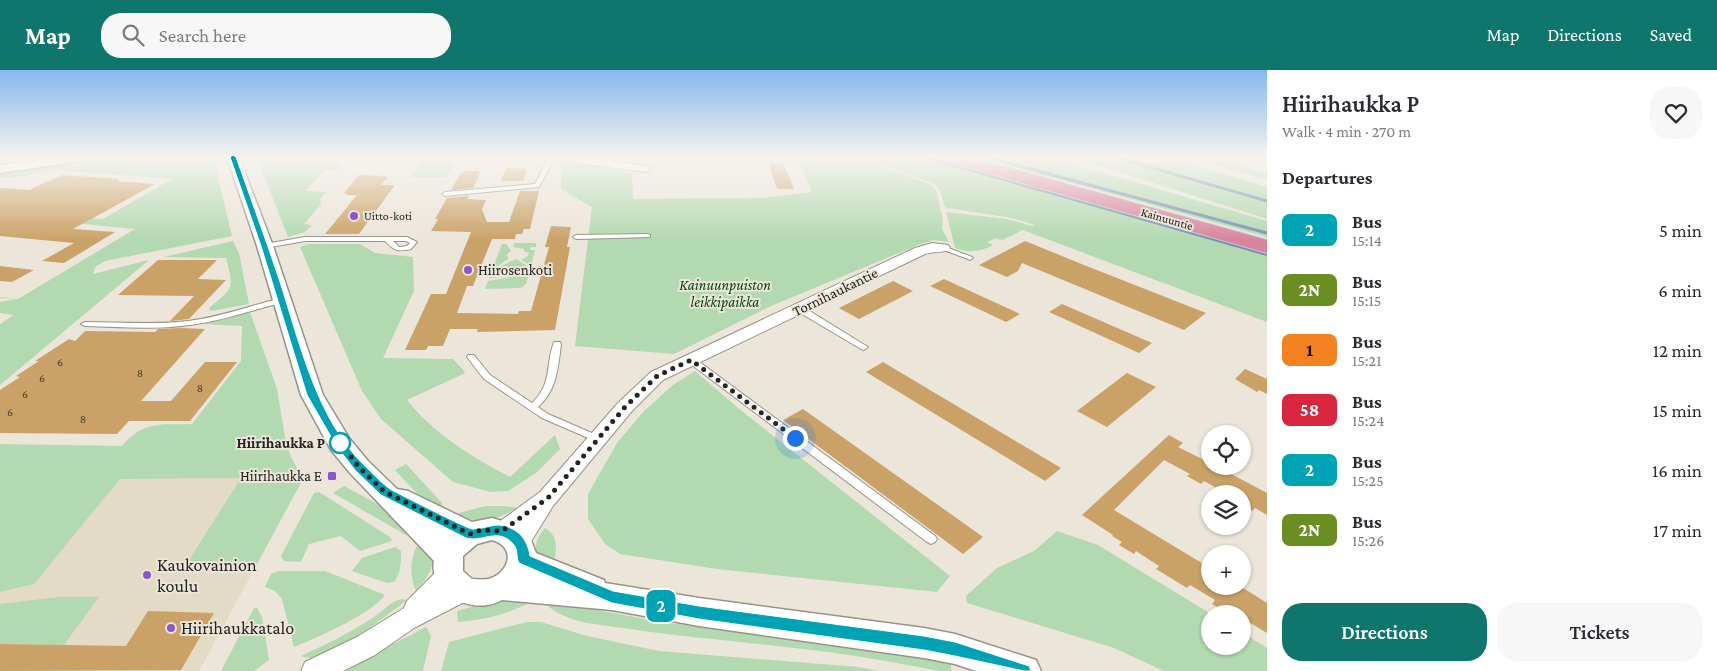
<!DOCTYPE html>
<html lang="en">
<head>
<meta charset="utf-8">
<style>
  :root { --surface:#fff; --page:#f7f7f7; --text:#2b2b33; --muted:#7c7c81; --accent:#0f766e }
  body { margin:0; font-family:"Crimson Pro",serif; background:var(--page); color:var(--text); height:100vh; display:flex; flex-direction:column; font-size:19px; white-space:nowrap }
  * { box-sizing:border-box; margin:0 }
  p { font-size:16px; color:var(--muted) }
  .icon { flex:none; width:28px; height:28px; fill:none; stroke:currentColor; stroke-width:2; stroke-linecap:round; stroke-linejoin:round }
  .map { position:relative; flex:1; overflow:hidden }
  .drawer { display:flex; flex-direction:column; background:var(--surface); width:450px }
  .drawer>* { flex:none }
  .badge { padding:0 10px; border-radius:8px; font-size:18px; line-height:32px }
  .controls { position:absolute; left:1201px; top:355px; display:grid; gap:10px }
  .controls a { display:grid; place-items:center; width:50px; height:50px; border-radius:50%; background:var(--surface); box-shadow:0 1px 4px #0004; font-size:25px }
  .you { position:absolute; width:25px; height:25px; margin:-12px; border:4px solid #fff; border-radius:50%; background:#1a73e8; box-shadow:0 0 0 8px #1a73e833 }
  .map>.badge { position:absolute; translate:-50% -50%; box-shadow:0 0 0 2px #fff }
  h2 { padding:0 15px; font-size:19px; line-height:45px }
  .round { display:grid; place-items:center; flex:none; width:52px; height:52px; border-radius:20px; background:var(--page) }
  .head { display:flex; align-items:center; justify-content:space-between; height:85px; padding:0 15px }
  h1 { font-size:24px; font-weight:600; line-height:38px }
  .primary-button { display:flex; gap:10px; margin-top:auto; padding:10px 15px }
  .primary-button a { flex:1; height:58px; border-radius:20px; background:var(--accent); color:#fff; font-size:20px; font-weight:600; line-height:58px; text-align:center }
  .primary-button a+a { background:var(--page); color:var(--text) }
  ul { padding:0; list-style:none }
  li { display:flex; align-items:center; gap:15px; height:60px; padding:0 15px }
  li div { flex:1 }
  li b { display:block; font-size:19px }
  li em { font-style:normal }
  li .badge { min-width:55px; font-weight:700; text-align:center }
  header { display:flex; align-items:center; gap:30px; box-sizing:border-box; height:70px; padding:0 25px; background:var(--accent); color:#fff }
  header strong { font-size:24px }
  nav { display:flex; gap:28px; margin-inline-start:auto; font-size:18px }
  .search { width:350px; height:45px; background:var(--page); display:flex; align-items:center; gap:12px; box-sizing:border-box; padding:0 18px; border-radius:20px; color:var(--muted); font-size:19px }
  main { display:flex; flex:1; min-height:0 }
  .map>svg:first-child { display:block }
  .education { fill:#e4dbc6 }
  .green { fill:#b2d9af }
  .lines { fill:none; stroke-linecap:round; stroke-linejoin:round }
  .stream-far1 { stroke:#7490b5; stroke-width:3 }
  .stream { stroke:#7490b5; stroke-width:4 }
  .building { fill:#caa267 }
  .service-casing { stroke:#999289; stroke-width:2 }
  .minor-casing { stroke:#999289; stroke-width:2 }
  .tertiary-casing { stroke:#999289; stroke-width:3 }
  .trunk-casing { stroke:#c7c6c5; stroke-width:2 }
  .service { fill:#fff; fill-rule:evenodd }
  .minor { fill:#fff; fill-rule:evenodd }
  .tertiary { fill:#fff; fill-rule:evenodd }
  .trunk { fill:#d8849e; fill-rule:evenodd }
  .line { fill:#00a3b4; stroke:#fff }
  .walk { stroke:#262420; stroke-width:5; stroke-dasharray:0 9 }
  .poi-dot { fill:#8a55cd; stroke:#ece5da; stroke-width:2 }
  .stop-dot { fill:#fff; stroke:#00a3b4; stroke-width:2.5 }
  .labels { text-anchor:middle; stroke-width:4; stroke-linejoin:round; paint-order:stroke }
  .far-poi-label { font-size:12px; fill:#262420; stroke:#ece5da; text-anchor:start }
  .far-street-label { font-size:12px; fill:#262420; stroke:#ece5da }
  .number-label { font-size:12px; fill:#4f4432 }
  .poi-label { font-size:15px; fill:#262420; stroke:#ece5da; text-anchor:start }
  .park-label { font-size:15px; font-style:italic; fill:#004d06; stroke:#ece5da }
  .street-label { font-size:15px; fill:#262420; stroke:#ece5da }
  .stop-label { font-size:15px; font-weight:bold; fill:#262420; stroke:#ece5da; text-anchor:end }
  .near-poi-label { font-size:18px; fill:#262420; stroke:#ece5da; text-anchor:start }
</style>
</head>
<body>
<header>
<strong>Map</strong>
<div class="search"><svg class="icon" aria-label="search" viewBox="0 0 24 24"><circle cx="10" cy="10" r="6"/><path d="M15 15l6 6"/></svg>Search here</div>
<nav><a>Map</a><a>Directions</a><a>Saved</a></nav>
</header>
<main>
<div class="map">
<svg width="1267" height="601" viewBox="0 0 1267 601">
  <rect width="100%" height="100%" fill="#ece5da"/>
  <polygon class="education" points="241,408 187,493 256,496 199,601 0,601 0,522 34,514 120,409"/>
  <g class="green">
    <polygon points="124,87 213,87 232,166 105,191 95,197 93,204 149,190 0,315 0,254 14,245 0,243 0,232 16,229 0,228 0,227 18,229 135,159 0,146 14,141 103,149 172,109 59,100 11,108 0,107 0,104"/>
    <polygon points="256,87 340,87 340,100 324,100 306,121 326,122 320,129 321,134 304,154 312,155 305,162 288,167 262,100 264,99 261,98"/>
    <polygon points="797,87 853,87 930,114 936,120 943,149 942,159 949,172 933,170 918,175 771,236 674,284 575,276 592,137 561,119 561,92 632,103 633,129 763,128 812,122"/>
    <path d="M858,87H937L1079,132L1267,185V252L1023,160L1002,170L996,168L987,172L993,175C981,182 968,183 955,178L946,142L1007,149L1032,156L1035,155L1012,148L948,138L945,137L940,120L935,114Z"/>
    <polygon points="977,87 1042,87 1070,93 1267,151 1267,167"/>
    <polygon points="1060,87 1167,87 1267,117 1267,149 1107,98"/>
    <polygon points="1186,87 1229,87 1226,91 1267,103 1267,110"/>
    <polygon points="421,92 456,92 446,107 410,107"/>
    <path d="M233,171L239,183L249,234L211,241L209,238C234,218 234,219 226,188L164,187Z"/>
    <polygon points="514,173 536,173 536,177 531,177 530,180 535,180 531,196 521,190 528,186 529,183 524,181 524,179 513,177"/>
    <path d="M309,174H360L375,183L413,187L414,221L383,288L453,289L465,302L463,304L407,330C434,364 472,387 510,407L555,365L560,379L536,403L508,421L491,422L453,412L381,349L362,321L300,177Z"/>
    <polygon points="502,174 506,174 511,181 506,185 509,188 498,196 497,203 500,207 489,208"/>
    <polygon points="516,189 531,198 529,202 504,206 501,202 501,196"/>
    <polygon points="529,204 526,214 521,218 485,219 488,211"/>
    <path d="M250,242L277,319L286,373L291,387L303,409L256,496L187,493L241,408L120,409L34,514L0,522V374L122,376C144,350 161,355 192,354L241,291L242,256L204,254Z"/>
    <polygon points="695,301 738,338 950,506 937,522 717,499 620,484 605,474 588,449 588,424 617,373 644,341 673,315"/>
    <polygon points="406,394 442,433 443,440 424,431 395,400"/>
    <polygon points="344,416 379,435 415,464 406,465 333,423"/>
    <polygon points="319,422 390,467 392,471 360,481 341,466 309,474 301,492 284,491 281,486 314,423"/>
    <path d="M486,436H504L517,438C493,452 479,453 453,446L462,442Z"/>
    <path d="M545,458C558,465 557,480 554,493L536,483C535,472 538,466 545,458Z"/>
    <polygon points="1057,461 1098,475 1211,544 1210,576 1242,576 1243,563 1267,578 1267,601 1164,601 1114,578 967,533 966,526 997,498 1034,481"/>
    <path d="M418,474L433,484C434,500 426,509 416,521C409,506 410,488 418,474Z"/>
    <path d="M395,477L401,481C401,492 401,503 394,512L387,513L352,501L362,488Z"/>
    <path d="M278,501H325L385,525C373,543 315,569 294,577L282,529L275,521L265,517L271,504Z"/>
    <polygon points="58,527 99,527 64,575 0,574 0,534"/>
    <path d="M401,529L407,530C386,546 337,584 313,588C309,588 305,587 301,586C325,575 349,563 371,549C382,543 389,532 401,529Z"/>
    <path d="M514,530H535C508,544 488,549 458,552L457,541L485,533Z"/>
    <path d="M549,531L661,552L859,577L951,594V601H940C892,592 843,583 794,578C737,571 681,567 624,558C601,555 568,553 549,537Z"/>
    <polygon points="254,538 257,538 262,547 269,590 254,601 221,601"/>
    <polygon points="527,552 541,552 587,566 659,581 859,597 878,601 441,601 449,572"/>
    <polygon points="426,557 431,566 423,601 341,601"/>
  </g>
  <g class="lines">
    <g class="stream-far1">
      <polyline points="925,87 1234,175"/>
      <polyline points="986,87 1267,163"/>
      <polyline points="1115,87 1267,131"/>
    </g>
    <polyline class="stream" points="1229,173 1267,184"/>
  </g>
  <g class="building">
    <polygon points="768,92 783,92 794,119 777,119"/>
    <polygon points="506,98 519,98 527,99 523,111 501,111"/>
    <polygon points="466,101 481,101 473,118 451,120 461,103"/>
    <polygon points="62,105 120,109 117,111 155,114 73,159 115,162 64,193 42,191 74,173 0,166 0,118 29,120"/>
    <polygon points="359,105 386,106 385,107 388,107 381,115 395,115 359,164 325,164 357,125 345,125 347,123 344,123"/>
    <polygon points="520,121 539,121 530,159 524,159 522,164 516,164 515,169 492,169 473,216 467,216 457,243 518,244 519,241 531,241 549,177 545,177 551,156 571,157 567,177 570,177 555,260 477,262 478,259 450,259 443,276 428,276 426,280 405,280 431,224 446,224 471,162 431,161 438,149 435,149 447,128 469,126 467,129 486,130 482,139 487,152 509,152"/>
    <polygon points="1025,171 1084,195 1206,243 1184,260 1022,193 1018,201 1007,207 979,195"/>
    <polygon points="158,190 217,190 198,209 226,210 189,249 170,251 194,226 118,225"/>
    <polygon points="0,196 34,200 12,212 0,211"/>
    <polygon points="944,209 1020,244 1006,252 930,216"/>
    <polygon points="893,211 913,221 859,249 839,238"/>
    <polygon points="1062,234 1152,273 1139,283 1049,242"/>
    <polygon points="181,258 205,259 141,331 171,331 205,292 237,292 190,351 129,351 117,364 0,363 0,320 20,307 16,306 39,291 35,291 69,269 75,271 85,261 155,262 158,259"/>
    <polygon points="883,292 1061,398 1045,411 866,302"/>
    <polygon points="1245,299 1267,309 1267,324 1259,320 1257,322 1235,309"/>
    <polygon points="1127,303 1156,317 1107,357 1077,341"/>
    <polygon points="803,339 983,467 963,484 783,350"/>
    <polygon points="1169,365 1183,373 1178,377 1210,393 1210,396 1216,396 1267,423 1267,445 1255,438 1252,441 1242,436 1242,424 1227,424 1204,411 1201,414 1187,406 1190,404 1164,390 1114,440 1210,498 1210,516 1240,516 1267,533 1267,563 1242,548 1242,544 1229,544 1212,534 1215,530 1190,515 1187,518 1156,499 1159,496 1136,481 1134,484 1119,475 1122,472 1112,466 1113,465 1082,445"/>
    <polygon points="148,541 214,543 181,600 0,601 0,574 126,576"/>
  </g>
  <g class="lines">
    <g class="service-casing">
      <g id="service">
        <polygon points="549,87 555,87 539,117 445,126 442,124 445,122 535,114"/>
        <polygon points="648,164 650,165 650,167 576,169 573,167 576,165"/>
        <path d="M305,167H407L417,172L411,179C397,182 395,181 385,171H305L265,178L262,176L265,174ZM393,171H406L410,173L407,176L399,177Z"/>
        <polygon points="943,176 972,187 973,188 970,190 968,189 941,179 941,177"/>
        <path d="M281,228L285,230L284,232C253,240 222,251 190,255C155,260 120,257 85,256L81,254L85,252C119,252 154,255 188,251C220,247 250,236 281,228Z"/>
        <polygon points="797,237 803,237 868,277 864,280 861,279 797,241 796,239"/>
        <path d="M554,272H560L561,274C558,298 557,320 538,337L548,344L601,367L603,369L601,371H595L542,348L484,309L467,287L468,285H474L490,305L532,333C553,313 545,295 554,272Z"/>
        <polygon points="691,287 694,288 935,466 937,469 935,472 931,474 927,472 688,292 687,290 688,288"/>
      </g>
    </g>
    <g class="minor-casing">
      <g id="minor">
        <polygon points="550,87 580,87 646,96 651,99 646,102 555,90"/>
        <path d="M932,173L948,175L950,178C945,184 933,181 925,184L663,310L632,341L553,436L527,478L519,480L511,478L507,471L509,468L503,470L495,467L492,461L495,455L540,422L618,333L651,302L915,178Z"/>
        <polygon points="448,496 457,499 460,506 458,511 463,509 472,512 475,520 472,528 414,558 375,585 343,601 301,601 305,592 357,567 404,538 407,531 439,499"/>
      </g>
    </g>
    <g class="tertiary-casing">
      <g id="tertiary">
        <polygon points="54,87 87,87 81,91 0,103 0,95"/>
        <path d="M227,87H239L273,176L323,325L349,368L368,391L397,419L408,421L472,452L492,448L519,456L529,465L536,483L604,510L605,513L699,528L924,558L955,564L1036,590L1041,601H976L955,594L924,588L699,556L612,540L502,530C498,532 492,535 487,535C461,539 429,520 434,491L350,403L331,380L301,325L257,176ZM492,470C519,478 507,505 488,509C483,510 477,509 472,509L463,501V486L477,474Z"/>
      </g>
    </g>
    <g class="trunk-casing">
      <polygon id="trunk" points="943,87 970,87 1267,170 1267,183 945,91"/>
    </g>
    <use href="#service" class="service"/>
    <use href="#minor" class="minor"/>
    <use href="#tertiary" class="tertiary"/>
    <use href="#trunk" class="trunk"/>
  </g>
  <linearGradient id="sky" x2="0" y2="1"><stop stop-color="#87b8ed"/><stop offset="0.51" stop-color="#f6f3ee"/><stop offset="1" stop-color="#f6f3ee" stop-opacity="0"/></linearGradient>
  <rect width="1267" height="171" fill="url(#sky)"/>
  <path class="line" d="M233,85L236,87C251,129 266,170 280,212C300,274 317,350 365,396C373,403 381,413 390,419C399,424 466,458 472,459C489,459 497,449 516,461C524,466 529,477 530,486L613,521L699,536L924,566L955,572L1029,596L1031,601H1024L955,586L924,580L699,549L612,533L519,493C516,487 518,480 514,475C499,456 482,473 466,468L381,425L355,400L337,377L307,325L261,176L230,87Z"/>
  <g class="lines">
    <polyline class="walk" points="340,373 359,397 385,422 470,464 481,460 502,461 548,428 625,337 657,306 691,290 795,368"/>
  </g>
  <g class="poi-dot">
    <circle cx="354" cy="146" r="5"/>
    <circle cx="468" cy="200" r="5"/>
    <rect x="327" y="401" width="10" height="10" rx="2.5"/>
    <circle cx="147" cy="505" r="5"/>
    <circle cx="171" cy="558" r="5"/>
  </g>
  <circle class="stop-dot" cx="340" cy="373" r="10"/>
  <g class="labels">
    <g class="far-poi-label">
      <text x="364" y="150">Uitto-koti</text>
    </g>
    <g class="far-street-label">
      <text transform="translate(1167 149) rotate(16)" y="4">Kainuuntie</text>
    </g>
    <g class="number-label">
      <text x="60" y="296">6</text>
      <text x="140" y="307">8</text>
      <text x="42" y="312">6</text>
      <text x="200" y="322">8</text>
      <text x="25" y="328">6</text>
      <text x="10" y="346">6</text>
      <text x="83" y="353">8</text>
    </g>
    <g class="poi-label">
      <text x="478" y="205">Hiirosenkoti</text>
      <text x="322" y="411" text-anchor="end">Hiirihaukka E</text>
    </g>
    <g class="park-label">
      <text x="725" y="220">Kainuunpuiston<tspan x="725" dy="17">leikkipaikka</tspan></text>
    </g>
    <g class="street-label">
      <text transform="translate(835 222) rotate(-26)" y="5">Tornihaukantie</text>
    </g>
    <g class="stop-label">
      <text x="325" y="378">Hiirihaukka P</text>
    </g>
    <g class="near-poi-label">
      <text x="157" y="501">Kaukovainion<tspan x="157" dy="21">koulu</tspan></text>
      <text x="181" y="564">Hiirihaukkatalo</text>
    </g>
  </g>
</svg>
<div class="controls">
<a><svg class="icon" aria-label="locate" viewBox="0 0 24 24"><circle cx="12" cy="12" r="6"/><path d="M12 2v4M12 18v4M2 12h4M18 12h4"/></svg></a>
<a><svg class="icon" aria-label="layers" viewBox="0 0 24 24"><path d="M12 4l9 5-9 5-9-5zM3 14l9 5 9-5"/></svg></a>
<a>+</a>
<a>−</a>
</div>
<div class="you" style="left:795px;top:368px"></div>
<b class="badge" style="left:661px;top:536px;background:#00a3b4;color:#fff">2</b>
</div>
<section class="drawer">
<div class="head"><div><h1>Hiirihaukka P</h1><p>Walk · 4 min · 270 m</p></div><a class="round"><svg class="icon" aria-label="heart" viewBox="0 0 24 24"><path d="M12 20l-8-8c-3-5 5-10 8-4 3-6 11-1 8 4z"/></svg></a></div>
<h2>Departures</h2>
<ul>
<li><span class="badge" style="background:#00a3b4;color:#fff">2</span><div><b>Bus</b><p>15:14</p></div><em>5 min</em></li>
<li><span class="badge" style="background:#6b8e23;color:#fff">2N</span><div><b>Bus</b><p>15:15</p></div><em>6 min</em></li>
<li><span class="badge" style="background:#f58220;color:#111">1</span><div><b>Bus</b><p>15:21</p></div><em>12 min</em></li>
<li><span class="badge" style="background:#d7263d;color:#fff">58</span><div><b>Bus</b><p>15:24</p></div><em>15 min</em></li>
<li><span class="badge" style="background:#00a3b4;color:#fff">2</span><div><b>Bus</b><p>15:25</p></div><em>16 min</em></li>
<li><span class="badge" style="background:#6b8e23;color:#fff">2N</span><div><b>Bus</b><p>15:26</p></div><em>17 min</em></li>
</ul>
<div class="primary-button"><a>Directions</a><a>Tickets</a></div>
</section>
</main>
</body>
</html>
